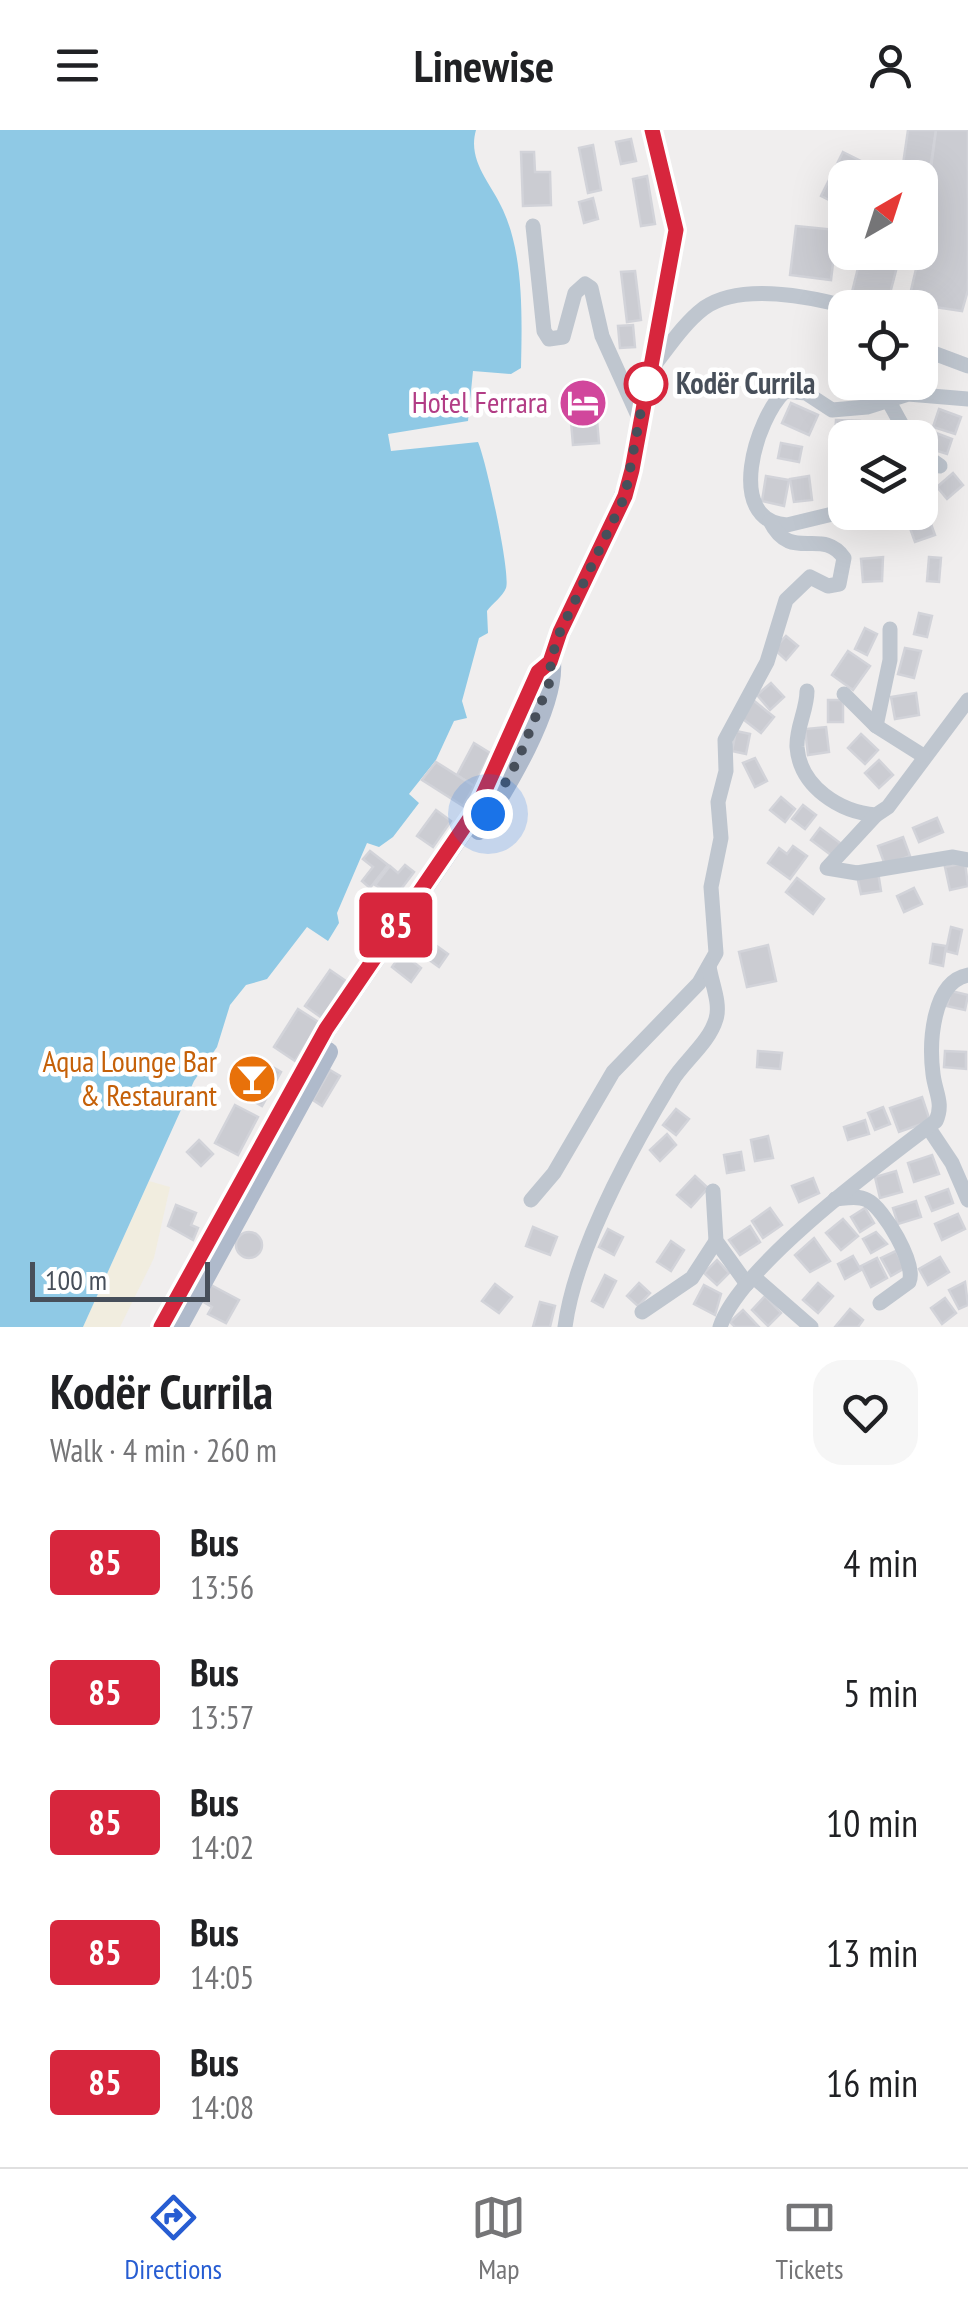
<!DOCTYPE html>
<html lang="en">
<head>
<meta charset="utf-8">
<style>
  :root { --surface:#fff; --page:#f6f6f6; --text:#202124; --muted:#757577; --line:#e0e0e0; --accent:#275dd2 }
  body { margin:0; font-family:"PT Sans Narrow",sans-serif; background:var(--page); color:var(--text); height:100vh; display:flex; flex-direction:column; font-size:38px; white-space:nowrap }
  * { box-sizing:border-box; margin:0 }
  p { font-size:32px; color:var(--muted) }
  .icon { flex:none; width:55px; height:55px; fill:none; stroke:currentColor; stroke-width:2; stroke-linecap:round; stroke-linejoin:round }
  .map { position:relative; height:1197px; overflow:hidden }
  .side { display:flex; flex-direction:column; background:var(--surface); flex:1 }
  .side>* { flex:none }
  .badge { padding:0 20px; border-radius:8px; font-size:35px; line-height:65px }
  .needle { width:65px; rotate:39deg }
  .buttons { position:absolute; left:828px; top:30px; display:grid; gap:20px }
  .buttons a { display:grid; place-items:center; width:110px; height:110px; border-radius:20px; background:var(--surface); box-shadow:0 10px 40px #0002; font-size:50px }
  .scale { position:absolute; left:30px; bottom:25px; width:180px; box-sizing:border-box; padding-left:10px; border:5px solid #474f5a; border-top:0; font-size:28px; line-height:35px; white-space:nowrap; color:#474f5a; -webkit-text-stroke:8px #fff; paint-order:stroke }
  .you { position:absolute; width:50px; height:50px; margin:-25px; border:8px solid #fff; border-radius:50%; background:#1a73e8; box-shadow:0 0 0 15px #1a73e833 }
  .map>.badge { position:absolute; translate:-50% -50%; box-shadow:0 0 0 5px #fff }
  .round { display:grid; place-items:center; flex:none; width:105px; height:105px; border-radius:30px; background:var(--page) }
  .head { display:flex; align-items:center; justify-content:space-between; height:170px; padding:0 50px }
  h1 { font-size:48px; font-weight:800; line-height:75px }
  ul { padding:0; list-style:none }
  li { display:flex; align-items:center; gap:30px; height:130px; padding:0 50px }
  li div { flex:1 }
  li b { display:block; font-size:38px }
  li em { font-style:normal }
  li .badge { min-width:110px; font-weight:700; text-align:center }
  header { display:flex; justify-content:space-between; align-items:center; height:130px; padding:0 50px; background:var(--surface); font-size:45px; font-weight:800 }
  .dock { display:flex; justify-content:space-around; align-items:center; height:140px; border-top:2px solid var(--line); background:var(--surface); font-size:28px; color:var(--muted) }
  .dock a { display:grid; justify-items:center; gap:5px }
  .dock .current { color:var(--accent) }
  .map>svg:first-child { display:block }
  .sand { fill:#f1eddf }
  .water { fill:#8fc9e5 }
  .building { fill:#cbccd2; stroke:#d2d3d9; stroke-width:2.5 }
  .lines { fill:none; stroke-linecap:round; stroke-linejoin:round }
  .minor { stroke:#bfc6cf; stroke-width:15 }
  .major { stroke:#afbacb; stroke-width:20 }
  .line-casing { stroke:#fff; stroke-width:22 }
  .line { stroke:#d7263d; stroke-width:15 }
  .walk { stroke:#474f5a; stroke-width:10; stroke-dasharray:0 18 }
  .stop-dot { fill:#fff; stroke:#d7263d; stroke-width:5 }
  .labels { text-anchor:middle; stroke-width:9; stroke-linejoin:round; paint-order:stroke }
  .stop-label { font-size:30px; font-weight:bold; fill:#474f5a; stroke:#fff; text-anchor:start }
  .hotel-label { font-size:30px; fill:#b23c85; stroke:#fff; text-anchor:end }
  .food-label { font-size:30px; fill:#c56008; stroke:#fff; text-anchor:end }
</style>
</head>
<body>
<header><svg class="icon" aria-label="menu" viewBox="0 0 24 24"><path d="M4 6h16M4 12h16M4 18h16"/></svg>Linewise<svg class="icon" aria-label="person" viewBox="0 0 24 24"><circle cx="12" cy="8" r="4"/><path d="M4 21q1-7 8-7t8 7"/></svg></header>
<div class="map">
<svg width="968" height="1197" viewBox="0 0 968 1197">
  <rect width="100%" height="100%" fill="#f0eeee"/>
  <polygon class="sand" points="149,1051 170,1057 154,1128 120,1197 83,1197"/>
  <path class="water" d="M0,0H476C467,31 491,53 503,80C524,125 522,189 521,238L511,244L473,241L468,291L388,304L391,321L478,312C486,330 511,444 506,458C503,466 492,474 487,481L488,503L479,508L462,571L467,588L454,591L436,630L409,664L419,673L393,707L379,717L367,713L337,783L339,793L328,811L307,797L267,849L246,855L230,875L217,917L194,951L83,1197H0Z"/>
  <g class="building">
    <polygon points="908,0 936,0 923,86 920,48 901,48"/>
    <polygon points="936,0 968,0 968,160 962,181 908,173 920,122"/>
    <polygon points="631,9 636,31 621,34 616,12"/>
    <polygon points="593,15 601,60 588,63 579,18"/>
    <polygon points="521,22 534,22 535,42 550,42 551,75 523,76"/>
    <polygon points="843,22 879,40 875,48 845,48 845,78 821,66"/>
    <polygon points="647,46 655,94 641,96 633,49"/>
    <polygon points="593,68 598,89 584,93 579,72"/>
    <polygon points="796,96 837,100 831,150 790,145"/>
    <polygon points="862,122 899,129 887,175 851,166"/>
    <polygon points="635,141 641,190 627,192 621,142"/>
    <polygon points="633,195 635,217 620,218 618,196"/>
    <polygon points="594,255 599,313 573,315 568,256"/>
    <polygon points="791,273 818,285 809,305 782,293"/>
    <polygon points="939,279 961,287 955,304 933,297"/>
    <polygon points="836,290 860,291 859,308 835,310"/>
    <polygon points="936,303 952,309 947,324 931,319"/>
    <polygon points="781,313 802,317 799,332 778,328"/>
    <polygon points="953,343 963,355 947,369 937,357"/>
    <polygon points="766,346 789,350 784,376 762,371"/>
    <polygon points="809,346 812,370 794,372 790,349"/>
    <polygon points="927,383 935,405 915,412 907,390"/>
    <polygon points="883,427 882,451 863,452 861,429"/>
    <polygon points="929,427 941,428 939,452 927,451"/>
    <polygon points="919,483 932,486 927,507 914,504"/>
    <polygon points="865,498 877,504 867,525 855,519"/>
    <polygon points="786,506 798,516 786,530 774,519"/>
    <polygon points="905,518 921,521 914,548 898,544"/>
    <polygon points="848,521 870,536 853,560 832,545"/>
    <polygon points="771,553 784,567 770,580 757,565"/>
    <polygon points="916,563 919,585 895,589 891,567"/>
    <polygon points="753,570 774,587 761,603 739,586"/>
    <rect x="828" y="570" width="15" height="22"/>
    <polygon points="826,597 829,622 808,625 805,599"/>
    <polygon points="736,601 750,604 746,624 732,621"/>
    <polygon points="861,604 878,620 865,634 848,618"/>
    <polygon points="474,613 490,623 474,656 457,645"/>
    <polygon points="755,628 767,651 755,657 743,633"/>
    <polygon points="879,630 893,645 879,658 865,643"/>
    <polygon points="436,632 474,656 463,676 422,650"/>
    <polygon points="781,667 795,679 785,692 770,680"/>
    <polygon points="803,675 816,685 805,699 792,689"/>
    <polygon points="436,680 451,691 433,717 417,706"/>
    <polygon points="937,688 943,702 919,712 913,698"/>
    <polygon points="820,698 844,716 835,728 811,710"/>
    <polygon points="903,707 910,726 885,735 878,716"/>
    <polygon points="793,716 807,726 790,749 768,733 779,718 787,724"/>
    <polygon points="370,721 388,735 370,758 362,751 373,737 363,729"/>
    <polygon points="965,733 968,756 950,760 945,737"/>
    <polygon points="405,735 414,742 395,767 375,755 390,736 398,743"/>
    <polygon points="878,742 881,761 861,764 857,746"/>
    <polygon points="797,748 824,769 813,784 786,762"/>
    <polygon points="914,758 922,774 904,782 897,766"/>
    <polygon points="951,797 962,800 957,824 946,821"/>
    <polygon points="434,814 448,824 439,837 425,827"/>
    <polygon points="933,814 946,816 943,836 930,833"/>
    <polygon points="768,815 776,851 747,857 739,822"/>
    <polygon points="402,823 421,838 411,852 392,837"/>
    <polygon points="330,840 346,851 322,888 305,876"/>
    <polygon points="951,861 968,865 965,880 947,876"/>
    <polygon points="298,879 320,893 295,931 274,917"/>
    <polygon points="758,921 782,923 780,939 757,937"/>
    <polygon points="945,921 966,922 966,939 944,937"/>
    <polygon points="259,929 281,942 262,976 240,964"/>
    <polygon points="330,940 340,946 322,976 313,970"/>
    <polygon points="922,967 930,991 899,1002 890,978"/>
    <polygon points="235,975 258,987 238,1025 215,1013"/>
    <polygon points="883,977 890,994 875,1000 868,983"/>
    <polygon points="676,979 689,989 676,1005 663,995"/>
    <polygon points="865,990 869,1004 848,1010 844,997"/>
    <polygon points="667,1004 676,1015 660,1031 650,1020"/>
    <polygon points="768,1006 773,1028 755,1031 751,1010"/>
    <polygon points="199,1010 213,1024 201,1036 187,1022"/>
    <polygon points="741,1022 744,1040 727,1043 724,1025"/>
    <polygon points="932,1025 939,1044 914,1052 908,1033"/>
    <polygon points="896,1041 902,1062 880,1068 875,1047"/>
    <polygon points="695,1046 708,1058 691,1077 677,1065"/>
    <polygon points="813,1048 819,1063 799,1072 792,1056"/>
    <polygon points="948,1059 953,1073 932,1081 926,1067"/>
    <polygon points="916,1071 921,1087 898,1094 893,1078"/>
    <polygon points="176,1075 196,1083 191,1095 198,1098 193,1110 168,1096"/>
    <polygon points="770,1078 782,1095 763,1108 752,1091"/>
    <polygon points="865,1078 874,1093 860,1102 851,1087"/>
    <polygon points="958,1084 965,1099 942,1110 935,1094"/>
    <polygon points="843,1089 858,1106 841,1120 826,1103"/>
    <polygon points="750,1096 760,1112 740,1125 729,1110"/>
    <polygon points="533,1097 557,1107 550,1125 526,1116"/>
    <polygon points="608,1099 623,1107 614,1125 599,1117"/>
    <polygon points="876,1102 887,1114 871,1123 863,1109"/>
    <circle cx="249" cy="1115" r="13"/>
    <polygon points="814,1108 830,1131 810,1142 795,1125"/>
    <polygon points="671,1111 684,1120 671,1141 657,1132"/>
    <polygon points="896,1121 905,1138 891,1146 881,1128"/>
    <polygon points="853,1126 861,1140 845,1149 838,1134"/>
    <polygon points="940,1127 949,1142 928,1155 919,1139"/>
    <polygon points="877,1128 887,1148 871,1157 861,1136"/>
    <polygon points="717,1130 729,1143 717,1155 704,1143"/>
    <polygon points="605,1145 616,1151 603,1177 592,1171"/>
    <polygon points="965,1152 968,1175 959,1179 949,1160"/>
    <polygon points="639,1153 650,1163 638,1176 627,1166"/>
    <polygon points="818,1153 833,1166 818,1183 803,1170"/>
    <polygon points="495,1154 512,1167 499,1183 482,1171"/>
    <polygon points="211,1155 239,1170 226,1193 208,1184 212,1177 202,1171"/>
    <polygon points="704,1155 721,1164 715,1185 694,1174"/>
    <polygon points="765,1166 781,1183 768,1196 752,1180"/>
    <polygon points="945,1168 956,1183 942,1194 931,1178"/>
    <polygon points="540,1172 555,1176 550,1197 533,1197"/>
    <polygon points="850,1179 863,1190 858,1197 835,1197"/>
    <polygon points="743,1180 759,1197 735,1197 730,1192"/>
  </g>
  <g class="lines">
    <g class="minor">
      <polyline points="533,96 544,201 549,209 563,207 575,163 585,154 591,158 602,206 639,288"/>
      <polyline points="920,218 968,236"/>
      <path d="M652,238C668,218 683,194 704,178C741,152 812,167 852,178"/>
      <polyline points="888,270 909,308"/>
      <polyline points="920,322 940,336"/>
      <path d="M845,381L787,395C724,391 756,288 785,261L806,263L832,280L867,277L908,264L968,269"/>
      <polyline points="876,382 890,390"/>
      <polyline points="551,532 632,340 676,100 652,0"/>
      <path d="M807,561C807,580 796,598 797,617C800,657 840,682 876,685L888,677L968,570"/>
      <polyline points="844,564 876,596 922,625"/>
      <polyline points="876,596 890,530 890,499"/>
      <polyline points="876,685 827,738 857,743 953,727 968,730"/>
      <polyline points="928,997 952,1033 968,1070"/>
      <polyline points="713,1061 716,1111 747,1154"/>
      <path d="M835,1069C846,1068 858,1065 867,1070C884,1078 917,1135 909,1152L880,1173"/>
      <path d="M531,1070L554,1043L613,942L699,853L716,823L711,757L721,708L718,672L726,641L725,610L767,532L786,470L810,447L828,456L839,454L844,428C822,396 791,434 770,391"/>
      <polyline points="755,1148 811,1197"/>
      <polyline points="642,1182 692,1148 716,1111"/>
      <path d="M565,1197C575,1121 632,1017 672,951C685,930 709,913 716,889C721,873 711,852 709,836"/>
      <path d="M720,1197C740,1136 882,1032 936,991C944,973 935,962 933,944C929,913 932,852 968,845"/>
    </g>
    <g class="major">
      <path d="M479,700C504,660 555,578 551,532"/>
      <polyline points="161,1197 327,899 466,696 504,624 538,542 551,532"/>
      <polyline points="178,1197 328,922"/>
    </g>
  </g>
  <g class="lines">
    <g class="line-casing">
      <polyline id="line" points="161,1197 326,899 477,678 538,542 550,532 560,502 625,366 632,340 676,100 652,0"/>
    </g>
    <use href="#line" class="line"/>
    <polyline class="walk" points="488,684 518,630 552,546 550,532 560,502 625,366 646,254"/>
  </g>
  <defs>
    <g id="hotel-disc" transform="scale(2.5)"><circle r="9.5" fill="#d1479c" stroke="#fff"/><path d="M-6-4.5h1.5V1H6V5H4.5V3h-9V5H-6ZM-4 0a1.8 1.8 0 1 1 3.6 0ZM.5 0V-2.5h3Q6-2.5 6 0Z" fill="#fff"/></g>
    <g id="bar-disc" transform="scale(2.5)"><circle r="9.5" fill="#e8710a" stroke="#fff"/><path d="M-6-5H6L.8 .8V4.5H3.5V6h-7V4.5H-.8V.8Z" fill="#fff"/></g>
  </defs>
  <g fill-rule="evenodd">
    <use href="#hotel-disc" x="583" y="273"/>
    <use href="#bar-disc" x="252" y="949"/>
  </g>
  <circle class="stop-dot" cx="646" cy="254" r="20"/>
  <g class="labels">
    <g class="stop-label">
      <text x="676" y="264">Kodër Currila</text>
    </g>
    <g class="hotel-label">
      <text x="548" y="283">Hotel Ferrara</text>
    </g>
    <g class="food-label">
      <text x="217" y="942">Aqua Lounge Bar<tspan x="217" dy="34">&amp; Restaurant</tspan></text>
    </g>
  </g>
</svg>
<div class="buttons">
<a><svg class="needle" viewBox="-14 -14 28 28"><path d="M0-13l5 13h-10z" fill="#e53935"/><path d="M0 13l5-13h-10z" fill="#757577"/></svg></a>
<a><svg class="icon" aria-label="locate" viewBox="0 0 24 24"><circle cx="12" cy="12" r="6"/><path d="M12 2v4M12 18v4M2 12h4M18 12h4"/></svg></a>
<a><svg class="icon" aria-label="layers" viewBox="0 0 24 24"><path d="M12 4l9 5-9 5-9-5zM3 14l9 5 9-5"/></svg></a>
</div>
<div class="scale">100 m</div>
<div class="you" style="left:488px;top:684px"></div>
<b class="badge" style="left:396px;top:795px;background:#d7263d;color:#fff">85</b>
</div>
<section class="side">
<div class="head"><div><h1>Kodër Currila</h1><p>Walk · 4 min · 260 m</p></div><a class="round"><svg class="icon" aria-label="heart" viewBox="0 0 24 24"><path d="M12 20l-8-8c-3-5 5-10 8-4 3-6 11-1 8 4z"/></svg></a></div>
<ul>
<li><span class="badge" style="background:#d7263d;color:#fff">85</span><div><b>Bus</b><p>13:56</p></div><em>4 min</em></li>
<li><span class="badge" style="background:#d7263d;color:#fff">85</span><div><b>Bus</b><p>13:57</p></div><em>5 min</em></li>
<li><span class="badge" style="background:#d7263d;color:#fff">85</span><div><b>Bus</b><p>14:02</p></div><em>10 min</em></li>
<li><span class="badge" style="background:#d7263d;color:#fff">85</span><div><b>Bus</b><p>14:05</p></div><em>13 min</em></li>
<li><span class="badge" style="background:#d7263d;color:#fff">85</span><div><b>Bus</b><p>14:08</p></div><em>16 min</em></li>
</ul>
</section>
<nav class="dock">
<a class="current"><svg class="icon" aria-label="directions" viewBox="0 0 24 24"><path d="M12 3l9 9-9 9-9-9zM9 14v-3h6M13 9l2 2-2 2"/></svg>Directions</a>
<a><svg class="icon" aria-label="map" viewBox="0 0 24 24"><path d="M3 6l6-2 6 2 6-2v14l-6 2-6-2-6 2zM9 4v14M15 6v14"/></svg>Map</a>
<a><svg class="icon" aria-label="tickets" viewBox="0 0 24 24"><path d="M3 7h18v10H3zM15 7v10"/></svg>Tickets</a>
</nav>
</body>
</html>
